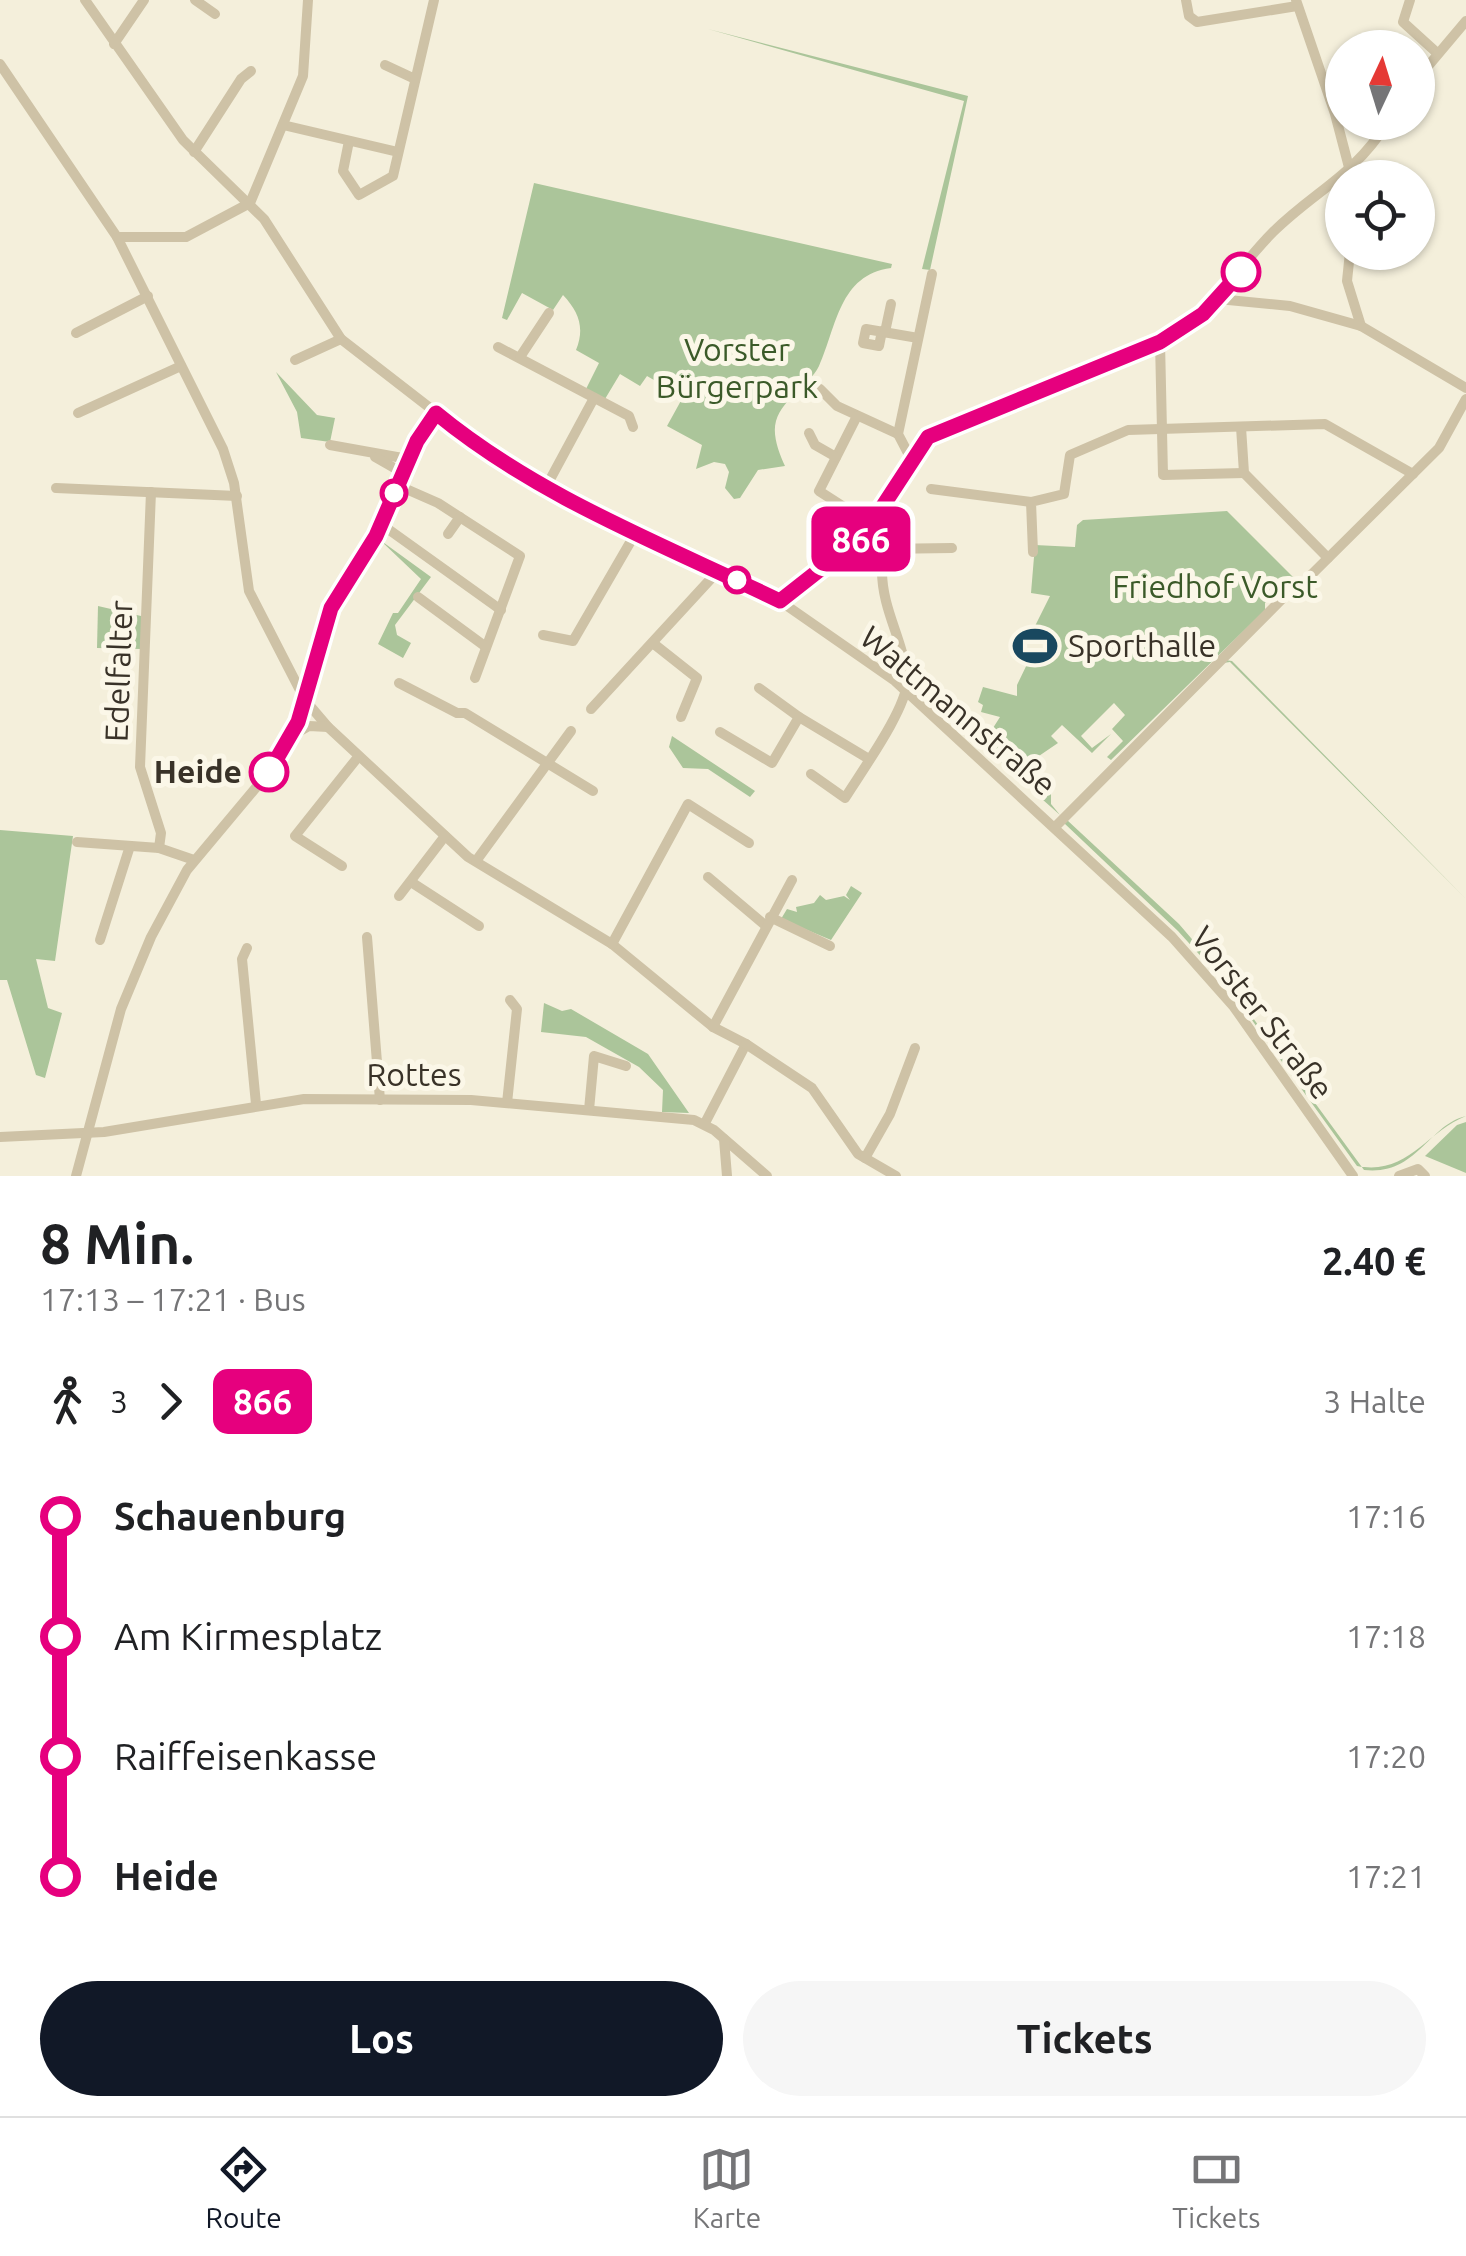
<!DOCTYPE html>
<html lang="de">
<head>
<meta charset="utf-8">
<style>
  :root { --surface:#fff; --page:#f6f6f6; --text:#202124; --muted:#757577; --line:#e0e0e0; --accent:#111827 }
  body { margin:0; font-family:Ubuntu,sans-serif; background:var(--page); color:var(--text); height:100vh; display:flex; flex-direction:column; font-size:38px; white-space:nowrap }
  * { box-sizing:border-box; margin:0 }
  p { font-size:32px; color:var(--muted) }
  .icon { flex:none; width:55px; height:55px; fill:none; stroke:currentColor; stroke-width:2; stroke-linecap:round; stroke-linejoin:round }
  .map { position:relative; height:1176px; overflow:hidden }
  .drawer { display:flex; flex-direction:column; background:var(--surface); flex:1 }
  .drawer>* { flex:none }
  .badge { padding:0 20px; border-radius:15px; font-size:35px; line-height:65px }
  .needle { width:65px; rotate:4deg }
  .controls { position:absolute; left:1325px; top:30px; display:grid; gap:20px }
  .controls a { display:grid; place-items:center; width:110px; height:110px; border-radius:50%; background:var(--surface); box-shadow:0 2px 8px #0004; font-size:50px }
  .map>.badge { position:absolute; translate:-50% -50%; box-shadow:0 0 0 5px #fff }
  .legs { display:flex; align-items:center; gap:15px; height:110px; padding:0 40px; font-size:32px }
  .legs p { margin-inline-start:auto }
  .summary { display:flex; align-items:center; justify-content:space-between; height:170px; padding:0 40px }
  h1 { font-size:55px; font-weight:700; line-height:75px }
  .cta { display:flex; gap:20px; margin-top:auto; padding:20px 40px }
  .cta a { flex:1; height:115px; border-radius:60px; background:var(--accent); color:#fff; font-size:40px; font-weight:700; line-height:115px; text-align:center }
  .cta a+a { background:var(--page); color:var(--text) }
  ul { padding:0 40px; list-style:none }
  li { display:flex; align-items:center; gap:35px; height:120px; font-size:38px }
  li i { display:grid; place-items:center; width:15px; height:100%; margin:0 12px; background:currentColor }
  li i::after { content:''; width:25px; height:25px; margin:-12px; border:8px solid; border-radius:50%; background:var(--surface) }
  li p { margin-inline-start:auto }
  li:first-child i { background:linear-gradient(#0000 50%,currentColor 0) }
  li:last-child i { background:linear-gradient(currentColor 50%,#0000 0) }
  .dock { display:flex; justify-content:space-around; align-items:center; height:140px; border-top:2px solid var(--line); background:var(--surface); font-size:28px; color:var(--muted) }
  .dock a { display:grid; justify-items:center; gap:5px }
  .dock .current { color:var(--accent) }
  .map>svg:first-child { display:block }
  .green { fill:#abc59a }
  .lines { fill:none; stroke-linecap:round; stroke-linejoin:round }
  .minor { stroke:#cec2a6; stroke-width:10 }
  .line-1-casing { stroke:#fff; stroke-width:22 }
  .line-1 { stroke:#e6007e; stroke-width:15 }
  .stop-1-dot { fill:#fff; stroke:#e6007e; stroke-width:5 }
  .labels { text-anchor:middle; stroke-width:10; stroke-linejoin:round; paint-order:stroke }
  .park-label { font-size:32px; fill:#3b5a29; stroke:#fbf7e8 }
  .poi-label { font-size:32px; fill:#393228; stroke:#fbf7e8; text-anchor:start }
  .street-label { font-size:32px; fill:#393228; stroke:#fbf7e8 }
  .stop-label { font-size:32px; font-weight:bold; fill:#393228; stroke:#fbf7e8; text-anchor:end }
</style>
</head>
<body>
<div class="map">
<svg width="1466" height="1176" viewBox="0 0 1466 1176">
  <rect width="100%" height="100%" fill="#f4efdb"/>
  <g class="green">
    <polygon points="708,29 968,96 930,270 922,269 964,101"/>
    <path d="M534,183L892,264L891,268C839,275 837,326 819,366C809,386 783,398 776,421C772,435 779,453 785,466L758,470L740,498L734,499L725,488L729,472L725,464L714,462L696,469L702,445L667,426L683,397L647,376L640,386L620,374L605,399L586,389L599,363L576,350C585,328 579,312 563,295L553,310L522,293L507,320L502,318Z"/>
    <polygon points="276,372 317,415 335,418 330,442 301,438 297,412"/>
    <polygon points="1227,511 1297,581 1289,589 1280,587 1265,603 1265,610 1111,760 1107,757 1123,741 1112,729 1125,715 1114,703 1081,736 1092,748 1111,734 1092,753 1062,725 1051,736 1058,743 1033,760 1037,764 1024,777 1044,797 1051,794 1051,804 1060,815 918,689 921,679 935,684 934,693 954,701 978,728 993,728 1000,717 981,712 983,705 978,702 983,687 1017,696 1017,685 1031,656 1039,659 1052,636 1035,626 1050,596 1031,593 1035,545 1075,547 1077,525 1083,520"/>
    <polygon points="380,540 431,577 395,625 397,635 411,643 403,658 378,644 393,613 398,613 421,579"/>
    <polygon points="98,606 141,616 141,649 97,648"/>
    <path d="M1225,660L1232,661L1466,899L1230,662L1223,663L1067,820L1179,924L1215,966L1364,1170C1417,1176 1428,1125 1466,1116C1426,1132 1407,1176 1357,1166L1226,984L1178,931L1064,823Z"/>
    <polygon points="672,736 755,791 750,797 708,769 683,768 669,747"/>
    <polygon points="0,830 73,836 55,961 36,959 48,1008 62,1013 45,1078 36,1075 7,980 0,980"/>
    <polygon points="851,886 862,893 831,940 781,919 787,909 797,912 796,907 814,903 820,895 826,900 844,896 850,900 846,895"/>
    <polygon points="544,1003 562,1011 571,1009 648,1054 689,1113 662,1112 663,1090 639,1067 586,1037 541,1032"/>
    <polygon points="1466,1122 1466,1173 1425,1156 1457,1125"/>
  </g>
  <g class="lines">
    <g class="minor">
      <polyline points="85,0 183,140 264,219 341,339 461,432 546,487 780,601 895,681 1172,937 1234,1007 1353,1176"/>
      <polyline points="195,0 215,14"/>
      <polyline points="1186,0 1189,16 1197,22 1297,6"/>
      <polyline points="1296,0 1335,114 1351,175"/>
      <polyline points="1410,0 1403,22 1436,52"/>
      <polyline points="114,44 144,0"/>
      <polyline points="0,64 117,237 223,449 234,483 249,591 305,700 328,727 468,857 612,944 713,1027 746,1044 705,1123"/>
      <polyline points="385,65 415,79"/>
      <polyline points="1418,78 1466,21"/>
      <polyline points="283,125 398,152"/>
      <polyline points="349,141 343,171 359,195 393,176 434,0"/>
      <polyline points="194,152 241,79 251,71"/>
      <polyline points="117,237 186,237 250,203 303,76 308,0"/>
      <polyline points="1350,252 1347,281 1361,326"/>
      <polyline points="1218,299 1290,306 1361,326 1466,388"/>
      <polyline points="882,331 879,346 863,343 866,329 918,338"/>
      <polyline points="885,332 891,304"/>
      <polyline points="76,333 148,296"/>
      <polyline points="1160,342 1163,475 1244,473"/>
      <polyline points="498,347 629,416 633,427"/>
      <polyline points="520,357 549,313"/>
      <polyline points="295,360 341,339"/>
      <polyline points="820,389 837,406 898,434"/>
      <polyline points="78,413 181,366"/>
      <polyline points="857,416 819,491 875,527 882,549 952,548"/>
      <polyline points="1241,427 1244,473 1328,558"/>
      <polyline points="809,433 815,445 836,457"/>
      <polyline points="330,445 408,459"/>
      <polyline points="375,457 403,473"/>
      <polyline points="910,457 898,434 932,274"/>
      <polyline points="397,485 438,503 520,556 475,678"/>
      <polyline points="546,487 594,398"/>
      <polyline points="56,488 237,496"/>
      <polyline points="931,489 1031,502"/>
      <polyline points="151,492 140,767 161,833 159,848"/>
      <polyline points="381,524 501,610"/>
      <polyline points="448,534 460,517"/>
      <polyline points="1033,552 1031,502 1064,494 1070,455 1128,430 1325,424 1413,474"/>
      <polyline points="1308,578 1439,448 1466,399"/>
      <polyline points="418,597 486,647"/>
      <path d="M780,601L864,535L910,457L928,437C999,394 1085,379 1160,342C1212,316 1234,271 1273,232C1317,189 1352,178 1388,122"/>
      <polyline points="543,635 573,641 635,534"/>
      <polyline points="654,644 697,678 681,717"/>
      <polyline points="399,683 457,713 465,713 593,791"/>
      <polyline points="759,688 799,717 869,759"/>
      <polyline points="591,709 718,571"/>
      <polyline points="720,732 772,763 799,717"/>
      <polyline points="293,735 309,726 328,727"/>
      <path d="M811,774L845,798C861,772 909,706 907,679C904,641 882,610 882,571"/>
      <polyline points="1055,827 1285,596"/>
      <polyline points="77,842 159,848 194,860"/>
      <polyline points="476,861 571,731"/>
      <polyline points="342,866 295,836 358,757"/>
      <polyline points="708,877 766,926"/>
      <polyline points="411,882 479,926"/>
      <polyline points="399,896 445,836"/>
      <polyline points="770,917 830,946"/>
      <polyline points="367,937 380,1100"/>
      <polyline points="100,940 130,846"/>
      <polyline points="612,944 688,804 749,843"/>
      <polyline points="247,948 242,959 256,1104"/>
      <polyline points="713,1027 792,880"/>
      <polyline points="746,1044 812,1088 858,1154 896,1176"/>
      <polyline points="507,1103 517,1009 510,1000"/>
      <polyline points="589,1110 594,1056 626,1066"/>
      <polyline points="0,1137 104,1132 304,1099 471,1100 694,1120 714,1130 767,1176"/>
      <polyline points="724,1139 727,1176"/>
      <polyline points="865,1158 890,1114 915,1048"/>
      <polyline points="76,1176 121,1009 151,937 187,870 274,766 292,736 331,609 378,532 417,441 436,413"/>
      <polyline points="1399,1176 1418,1169 1425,1176"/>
    </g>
  </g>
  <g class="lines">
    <g class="line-1-casing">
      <path id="line-1" d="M269,772L298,722L331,608L376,536L417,441L436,413C538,497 662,544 780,601L864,535L928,437L1160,342L1203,314L1241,272"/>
    </g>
    <use href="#line-1" class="line-1"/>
  </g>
  <defs>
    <g id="stadium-bare" transform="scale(3.45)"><path d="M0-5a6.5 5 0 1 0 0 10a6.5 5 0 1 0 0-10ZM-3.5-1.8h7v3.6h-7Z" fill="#19485f" stroke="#fbf7e8" stroke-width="2.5" paint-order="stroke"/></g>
  </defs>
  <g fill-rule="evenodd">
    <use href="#stadium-bare" x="1035" y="646"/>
  </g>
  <g class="stop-1-dot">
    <circle cx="1241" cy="272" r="18"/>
    <circle cx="394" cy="493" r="12"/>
    <circle cx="737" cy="580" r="12"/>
    <circle cx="269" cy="772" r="18"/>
  </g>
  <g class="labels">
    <g class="park-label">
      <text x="737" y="361">Vorster<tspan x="737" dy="37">Bürgerpark</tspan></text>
      <text x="1215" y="598">Friedhof Vorst</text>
    </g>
    <g class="poi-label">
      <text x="1068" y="657">Sporthalle</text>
    </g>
    <g class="street-label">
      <text transform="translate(119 671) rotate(-88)" y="11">Edelfalter</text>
      <text transform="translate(958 711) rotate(40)" y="11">Wattmannstraße</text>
      <text transform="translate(1262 1013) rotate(52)" y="11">Vorster Straße</text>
      <text x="414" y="1086">Rottes</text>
    </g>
    <g class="stop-label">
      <text x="242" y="783">Heide</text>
    </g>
  </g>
</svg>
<div class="controls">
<a><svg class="needle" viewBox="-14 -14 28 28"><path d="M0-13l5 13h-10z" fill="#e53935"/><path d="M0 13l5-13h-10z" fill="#757577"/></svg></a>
<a><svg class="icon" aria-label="locate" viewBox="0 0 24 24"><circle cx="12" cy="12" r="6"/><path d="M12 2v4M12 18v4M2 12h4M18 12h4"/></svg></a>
</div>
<b class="badge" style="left:861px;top:539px;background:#e6007e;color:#fff">866</b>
</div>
<section class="drawer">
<div class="summary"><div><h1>8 Min.</h1><p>17:13 – 17:21 · Bus</p></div><b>2.40 €</b></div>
<div class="legs"><svg class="icon" aria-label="walk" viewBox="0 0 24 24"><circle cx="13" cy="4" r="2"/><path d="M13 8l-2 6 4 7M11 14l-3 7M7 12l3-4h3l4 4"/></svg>3<svg class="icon" aria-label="forward" viewBox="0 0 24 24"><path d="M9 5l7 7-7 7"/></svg><b class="badge" style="background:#e6007e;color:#fff">866</b><p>3 Halte</p></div>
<ul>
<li><i style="color:#e6007e"></i><b>Schauenburg</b><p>17:16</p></li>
<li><i style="color:#e6007e"></i><span>Am Kirmesplatz</span><p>17:18</p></li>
<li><i style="color:#e6007e"></i><span>Raiffeisenkasse</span><p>17:20</p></li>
<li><i style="color:#e6007e"></i><b>Heide</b><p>17:21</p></li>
</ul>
<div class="cta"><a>Los</a><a>Tickets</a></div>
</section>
<nav class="dock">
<a class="current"><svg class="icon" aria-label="directions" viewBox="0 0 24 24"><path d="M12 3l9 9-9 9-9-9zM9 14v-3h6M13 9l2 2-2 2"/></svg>Route</a>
<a><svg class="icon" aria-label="map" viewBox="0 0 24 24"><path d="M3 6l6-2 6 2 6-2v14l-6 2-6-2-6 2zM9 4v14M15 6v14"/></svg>Karte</a>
<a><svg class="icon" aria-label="tickets" viewBox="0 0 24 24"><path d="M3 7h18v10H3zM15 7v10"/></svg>Tickets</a>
</nav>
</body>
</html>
